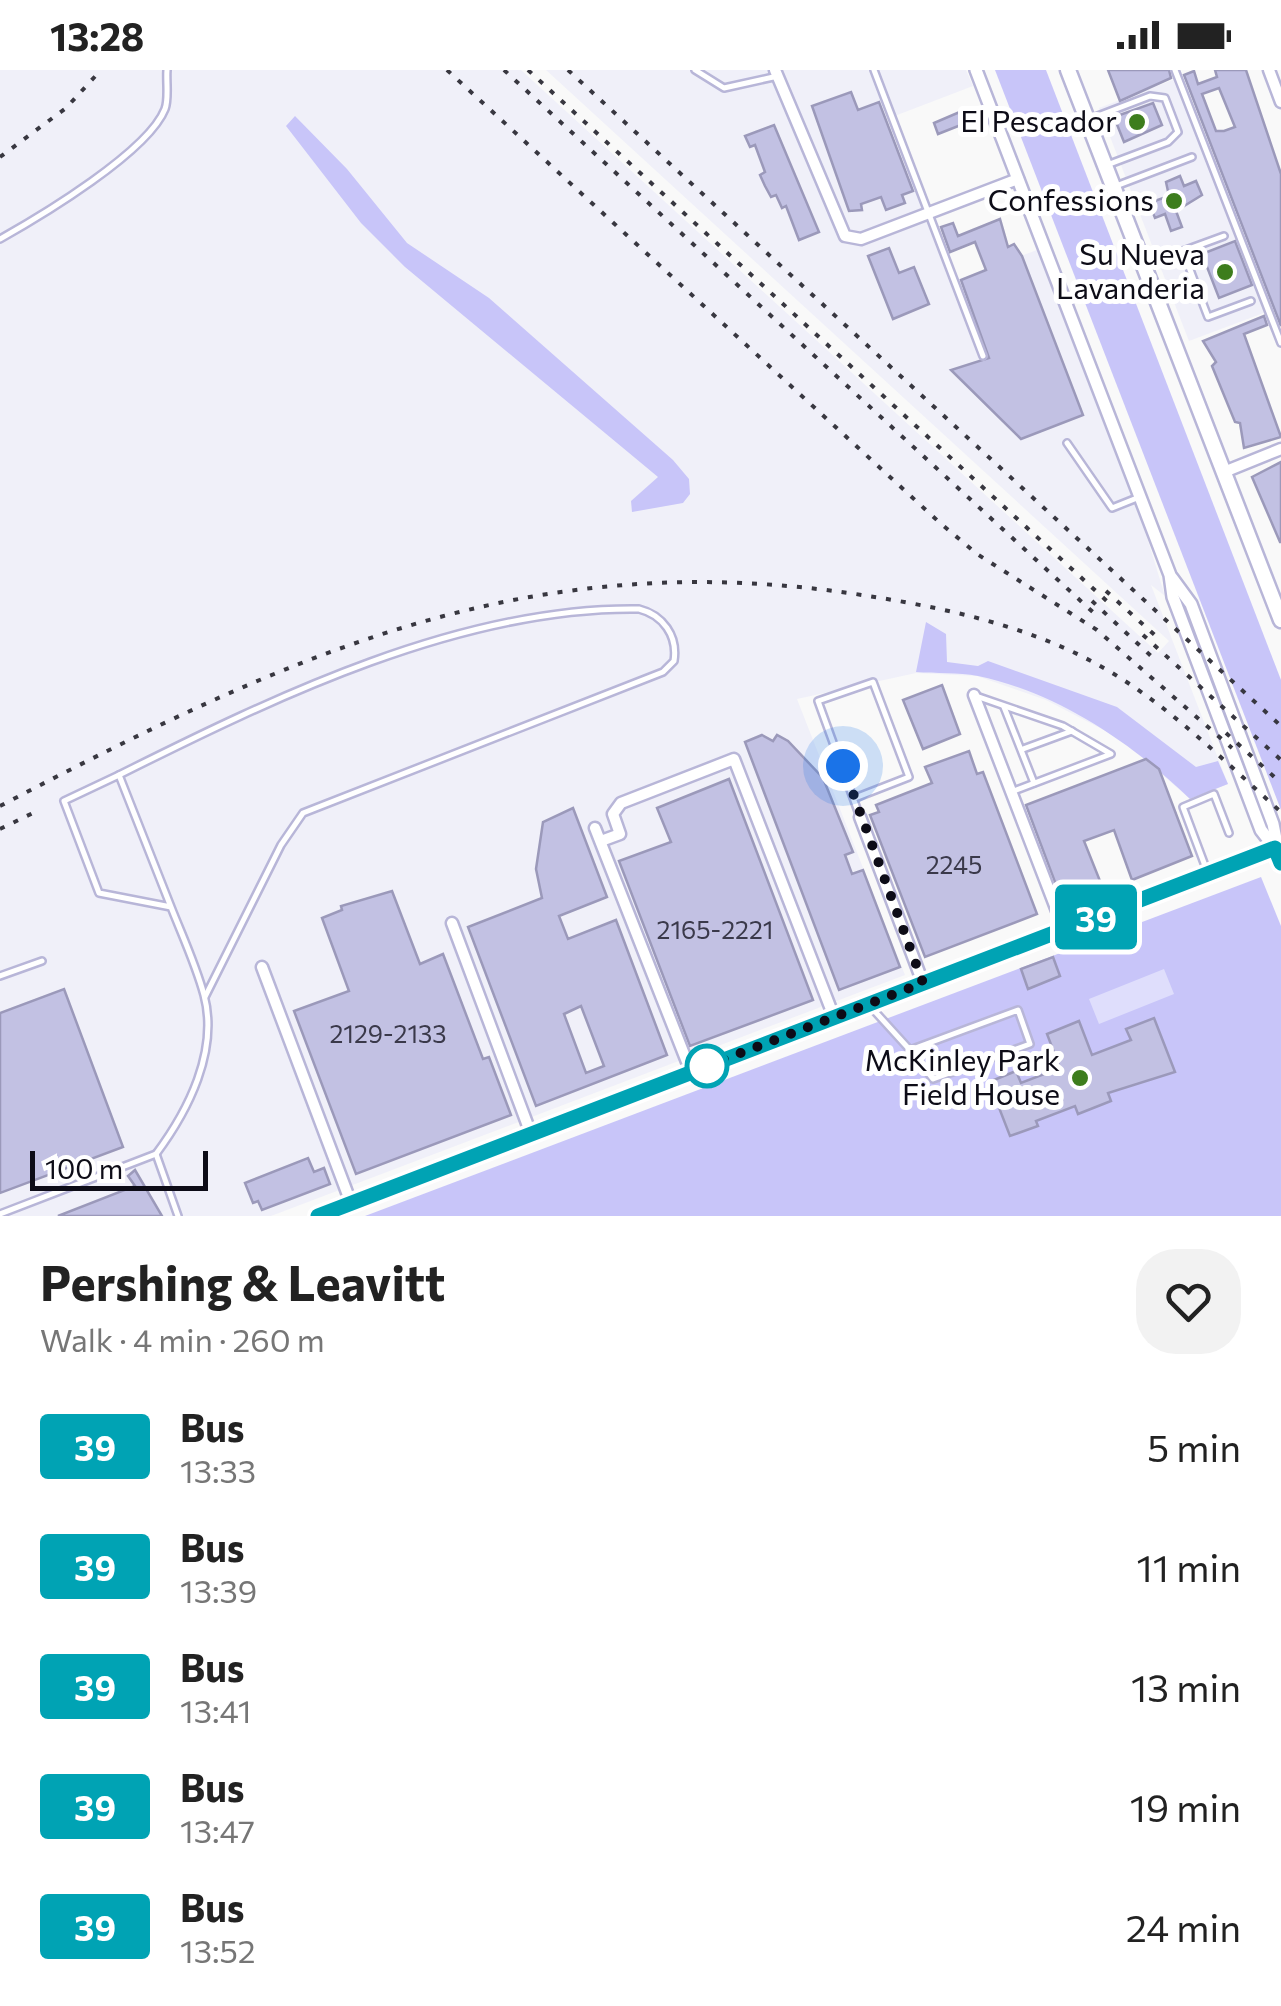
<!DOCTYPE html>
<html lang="en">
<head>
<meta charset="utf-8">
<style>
  :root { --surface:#fff; --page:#f2f2f2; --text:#222; --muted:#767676 }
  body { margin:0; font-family:Commissioner,sans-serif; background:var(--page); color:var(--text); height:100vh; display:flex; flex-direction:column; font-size:38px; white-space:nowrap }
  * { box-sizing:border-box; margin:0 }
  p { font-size:32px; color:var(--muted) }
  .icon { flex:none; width:55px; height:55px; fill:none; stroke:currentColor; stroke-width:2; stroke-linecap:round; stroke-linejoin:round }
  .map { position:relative; height:1146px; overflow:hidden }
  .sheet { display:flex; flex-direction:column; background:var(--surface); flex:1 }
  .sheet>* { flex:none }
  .badge { padding:0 20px; border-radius:8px; font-size:35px; line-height:65px }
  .scale { position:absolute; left:30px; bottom:25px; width:178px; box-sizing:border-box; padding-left:10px; border:5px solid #0d0c17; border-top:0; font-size:28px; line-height:35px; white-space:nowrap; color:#0d0c17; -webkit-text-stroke:8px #fff; paint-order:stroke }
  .you { position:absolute; width:50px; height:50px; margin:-25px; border:8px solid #fff; border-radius:50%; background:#1a73e8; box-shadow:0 0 0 15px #1a73e833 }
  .map>.badge { position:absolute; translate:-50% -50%; box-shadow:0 0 0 5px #fff }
  .round { display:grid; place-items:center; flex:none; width:105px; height:105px; border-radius:40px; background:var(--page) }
  .overview { display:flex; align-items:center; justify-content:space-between; height:170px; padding:0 40px }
  h1 { font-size:48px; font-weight:700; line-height:75px }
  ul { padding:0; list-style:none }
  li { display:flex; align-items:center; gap:30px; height:120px; padding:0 40px }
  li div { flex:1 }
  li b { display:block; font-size:38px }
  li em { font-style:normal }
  li .badge { min-width:110px; font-weight:700; text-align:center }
  .status { display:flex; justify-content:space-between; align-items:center; height:70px; padding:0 50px; background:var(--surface); direction:ltr }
  .status svg { height:28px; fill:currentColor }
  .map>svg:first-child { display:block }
  .built { fill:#f0f0f9 }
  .green { fill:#c8c5f9 }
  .water { fill:#dfdefc }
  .building { fill:#c2c1e3; stroke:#9b99ba; stroke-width:2.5; fill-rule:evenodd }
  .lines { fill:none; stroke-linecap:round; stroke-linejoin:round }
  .service-casing { stroke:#b8b6d8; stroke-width:10 }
  .minor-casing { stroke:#b8b6d8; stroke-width:15 }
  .tertiary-casing { stroke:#b8b6d8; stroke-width:16 }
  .secondary-casing { stroke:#b8b6d8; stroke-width:19 }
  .service { stroke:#fff; stroke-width:5 }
  .minor { stroke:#fff; stroke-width:10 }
  .tertiary { stroke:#fff; stroke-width:11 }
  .secondary { stroke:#fff; stroke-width:14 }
  .rail { stroke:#383740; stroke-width:4; stroke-dasharray:5 10; stroke-linecap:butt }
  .line-casing { stroke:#fff; stroke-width:22 }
  .line { stroke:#00a3b4; stroke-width:15 }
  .walk { stroke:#0d0c17; stroke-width:10; stroke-dasharray:0 18 }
  .poi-dot { fill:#3d7d1d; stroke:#fff; stroke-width:4 }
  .stop-dot { fill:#fff; stroke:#00a3b4; stroke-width:5 }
  .labels { text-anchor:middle; stroke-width:10; stroke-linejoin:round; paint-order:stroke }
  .number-label { font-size:25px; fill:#3a394a }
  .poi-label { font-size:30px; fill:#0d0c17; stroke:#fff; text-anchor:end }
</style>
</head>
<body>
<div class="status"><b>13:28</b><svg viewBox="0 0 49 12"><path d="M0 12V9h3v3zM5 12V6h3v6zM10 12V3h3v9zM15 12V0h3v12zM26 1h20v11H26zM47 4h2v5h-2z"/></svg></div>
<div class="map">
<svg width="1281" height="1146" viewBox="0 0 1281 1146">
  <rect width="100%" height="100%" fill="#f9f9f9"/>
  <g class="built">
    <polygon points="0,0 521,0 1158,583 1169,571 546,0 966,0 973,16 892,47 954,211 1037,180 1146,464 1165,526 1151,515 1228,714 1190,729 1121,669 1046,630 977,606 916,603 797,629 905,905 271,1146 0,1146"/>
    <polygon points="1178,8 1269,241 1189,271 1099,38"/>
  </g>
  <g class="green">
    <polygon points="995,0 1046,0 1281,610 1281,740"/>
    <polygon points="295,46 347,99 407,173 489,228 673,390 689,409 690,424 683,433 632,442 631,431 658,407 405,197 361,153 286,56"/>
    <path d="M926,552L946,564L947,592L978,596L988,591L1117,637L1196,697L1218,691L1228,714L1190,729C1132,673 1058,623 978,606C958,602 936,604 916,602Z"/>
    <polygon points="1261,807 1281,856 1281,1146 365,1146"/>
  </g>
  <polygon class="water" points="1164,899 1174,924 1099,954 1089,929"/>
  <g class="building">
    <polygon points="1108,0 1169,0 1171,8 1120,31"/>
    <path d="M1215,0H1246L1281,104V256L1184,5L1194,1L1198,14L1217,7ZM1219,18L1235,57L1224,61H1216L1202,24Z"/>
    <polygon points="851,22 858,40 879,32 913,121 902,125 905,133 886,140 881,127 861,134 862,140 849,141 812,36"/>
    <polygon points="1153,33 1162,55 1124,72 1114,47"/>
    <polygon points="962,41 966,53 938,64 934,53"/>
    <polygon points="774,55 819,162 799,170 786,136 782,138 776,125 771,127 765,116 760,105 765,102 755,75 750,77 745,66"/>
    <polygon points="1180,106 1184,116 1196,111 1202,125 1176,141 1182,157 1171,161 1165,144 1155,148 1149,133 1169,126 1166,112"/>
    <polygon points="1000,149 1008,177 1014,174 1022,186 1083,345 1021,369 951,300 989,288 961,210 986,200 975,172 950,182 941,157 953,153 958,166"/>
    <polygon points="1235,171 1252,215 1219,228 1202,184"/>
    <polygon points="889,178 899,203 914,197 929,234 893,249 868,186"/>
    <polygon points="1264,246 1267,255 1244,264 1281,367 1244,378 1240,353 1235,352 1212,296 1216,292 1203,271"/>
    <polygon points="1281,392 1281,472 1280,472 1252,407"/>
    <polygon points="942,615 960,664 923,679 903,630"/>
    <polygon points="762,665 773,671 777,665 788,671 823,708 853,782 845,785 852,804 863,800 900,897 839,920 745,672"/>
    <polygon points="969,681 977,704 983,702 1037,844 925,887 870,745 879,742 876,735 932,713 925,697"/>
    <polygon points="1146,689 1159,699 1192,786 1132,810 1114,760 1084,771 1104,821 1064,836 1026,735"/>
    <polygon points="729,709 813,930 690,976 619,791 671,772 657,738"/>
    <path d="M573,738L607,827L559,846L568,869L616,850L667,985L536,1036L468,857L542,828L536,799L543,752ZM581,936L604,996L586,1003L564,944Z"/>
    <polygon points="392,821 420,894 443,884 483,989 489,987 511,1045 356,1104 294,941 349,921 322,848 342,840 341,836"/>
    <polygon points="1053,887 1060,906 1028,919 1021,899"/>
    <polygon points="64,919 123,1077 0,1123 0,943"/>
    <polygon points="1154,948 1175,1002 1108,1023 1111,1031 1078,1044 1075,1036 1036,1051 1038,1056 1010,1066 989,1012 1016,1001 1021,1013 1060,998 1047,964 1079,951 1092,985 1131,970 1126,959"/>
    <polygon points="308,1088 314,1102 324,1098 330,1114 262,1140 258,1131 253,1133 245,1113"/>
    <polygon points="135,1100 162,1146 58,1146 135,1116 128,1106"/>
  </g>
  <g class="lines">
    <g class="service-casing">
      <g id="service">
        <polyline points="695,0 724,18 778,6"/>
        <polyline points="874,0 983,286"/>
        <polyline points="1175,0 1281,273"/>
        <polyline points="1090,49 1150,26 1165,28 1178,62 1168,72 1107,95"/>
        <polyline points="1116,116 1192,87"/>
        <path d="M0,169C41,146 148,82 165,39C169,29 166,11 167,0"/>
        <polyline points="1195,213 1208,247 1251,231"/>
        <polyline points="1183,218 1195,213 1183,181 1224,166"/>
        <polyline points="1067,373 1112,438 1137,428"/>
        <polyline points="976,626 1063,656 1111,684 1011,722"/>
        <polyline points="1004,637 1034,713"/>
        <polyline points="1023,679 1072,661"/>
        <path d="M119,705C273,628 462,536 639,539C663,545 678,566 674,591L663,602L303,743L281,775L205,927"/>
        <polyline points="855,728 909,707 873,612 818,631 860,747"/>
        <polyline points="1207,801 1183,737 1214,724 1229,763"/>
        <polyline points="0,906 42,891"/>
        <polyline points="870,936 910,980 1018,940 1030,974 933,1009 910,980"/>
        <path d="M156,1084C188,1041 219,981 204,925C196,895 182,865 171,837L119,705L64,731L99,823L171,837"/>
        <polyline points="156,1084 178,1146"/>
        <polyline points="0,1144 156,1084"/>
      </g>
    </g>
    <g class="minor-casing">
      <g id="minor">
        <polyline points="775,0 845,166 861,169 1018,109"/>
        <polyline points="1269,0 1281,32"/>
        <polyline points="1224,402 1281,379"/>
        <polyline points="974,625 1064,859"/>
        <polyline points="860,747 923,913"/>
        <polyline points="595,758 691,1002"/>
        <polyline points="601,771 620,764 613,744 621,733 734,689 834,947"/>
        <polyline points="452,853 531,1064"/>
        <polyline points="262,897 351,1133"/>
      </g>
    </g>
    <g class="tertiary-casing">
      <g id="tertiary">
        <polyline points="976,0 1170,505 1173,527 1261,760 1275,778"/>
        <polyline points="1172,508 1191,534 1273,754 1281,794"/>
      </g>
    </g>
    <g class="secondary-casing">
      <g id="secondary">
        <polyline points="1068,0 1281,550"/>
        <polyline points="317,1146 1281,776"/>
      </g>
    </g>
    <use href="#service" class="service"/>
    <use href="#minor" class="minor"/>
    <use href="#tertiary" class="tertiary"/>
    <use href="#secondary" class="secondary"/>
    <g class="rail">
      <polyline points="447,0 939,452 977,484 1097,560 1232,678"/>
      <polyline points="504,0 1096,545"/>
      <polyline points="528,0 1110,534"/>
      <polyline points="568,0 1281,656"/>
      <polyline points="0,87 66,38 101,0"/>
      <polyline points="1106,521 1158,568"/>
      <polyline points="1092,531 1151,586"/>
      <polyline points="1143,565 1281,690"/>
      <polyline points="1226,663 1281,713"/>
      <path d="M0,736C289,585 527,473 862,525C940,537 1022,554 1093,592C1164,630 1222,689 1281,742"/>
      <polyline points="0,759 35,742"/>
    </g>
  </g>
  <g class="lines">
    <g class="line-casing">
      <polyline id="line" points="318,1146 1275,778 1281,793"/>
    </g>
    <use href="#line" class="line"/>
    <polyline class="walk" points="707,996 923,913 843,696"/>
  </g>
  <g class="poi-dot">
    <circle cx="1137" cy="52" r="10"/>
    <circle cx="1174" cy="131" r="10"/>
    <circle cx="1225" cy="202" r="10"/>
    <circle cx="1080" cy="1008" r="10"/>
  </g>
  <circle class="stop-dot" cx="707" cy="996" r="20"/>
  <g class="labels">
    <g class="number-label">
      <text x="954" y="804">2245</text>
      <text x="715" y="869">2165-2221</text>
      <text x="388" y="973">2129-2133</text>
    </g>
    <g class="poi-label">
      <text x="1117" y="62">El Pescador</text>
      <text x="1154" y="141">Confessions</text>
      <text x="1205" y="195">Su Nueva<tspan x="1205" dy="34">Lavanderia</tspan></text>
      <text x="1060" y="1001">McKinley Park<tspan x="1060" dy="34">Field House</tspan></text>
    </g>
  </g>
</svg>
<div class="scale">100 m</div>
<div class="you" style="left:843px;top:696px"></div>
<b class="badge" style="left:1096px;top:847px;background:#00a3b4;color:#fff">39</b>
</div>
<section class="sheet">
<div class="overview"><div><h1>Pershing &amp; Leavitt</h1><p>Walk · 4 min · 260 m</p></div><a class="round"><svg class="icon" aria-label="heart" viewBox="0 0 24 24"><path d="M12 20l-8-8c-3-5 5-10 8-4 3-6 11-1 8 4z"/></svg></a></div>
<ul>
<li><span class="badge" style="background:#00a3b4;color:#fff">39</span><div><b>Bus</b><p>13:33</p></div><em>5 min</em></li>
<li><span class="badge" style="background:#00a3b4;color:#fff">39</span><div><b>Bus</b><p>13:39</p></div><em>11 min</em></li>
<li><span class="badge" style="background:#00a3b4;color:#fff">39</span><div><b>Bus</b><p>13:41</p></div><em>13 min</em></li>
<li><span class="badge" style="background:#00a3b4;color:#fff">39</span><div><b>Bus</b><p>13:47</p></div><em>19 min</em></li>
<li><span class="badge" style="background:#00a3b4;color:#fff">39</span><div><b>Bus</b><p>13:52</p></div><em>24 min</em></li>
</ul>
</section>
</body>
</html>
